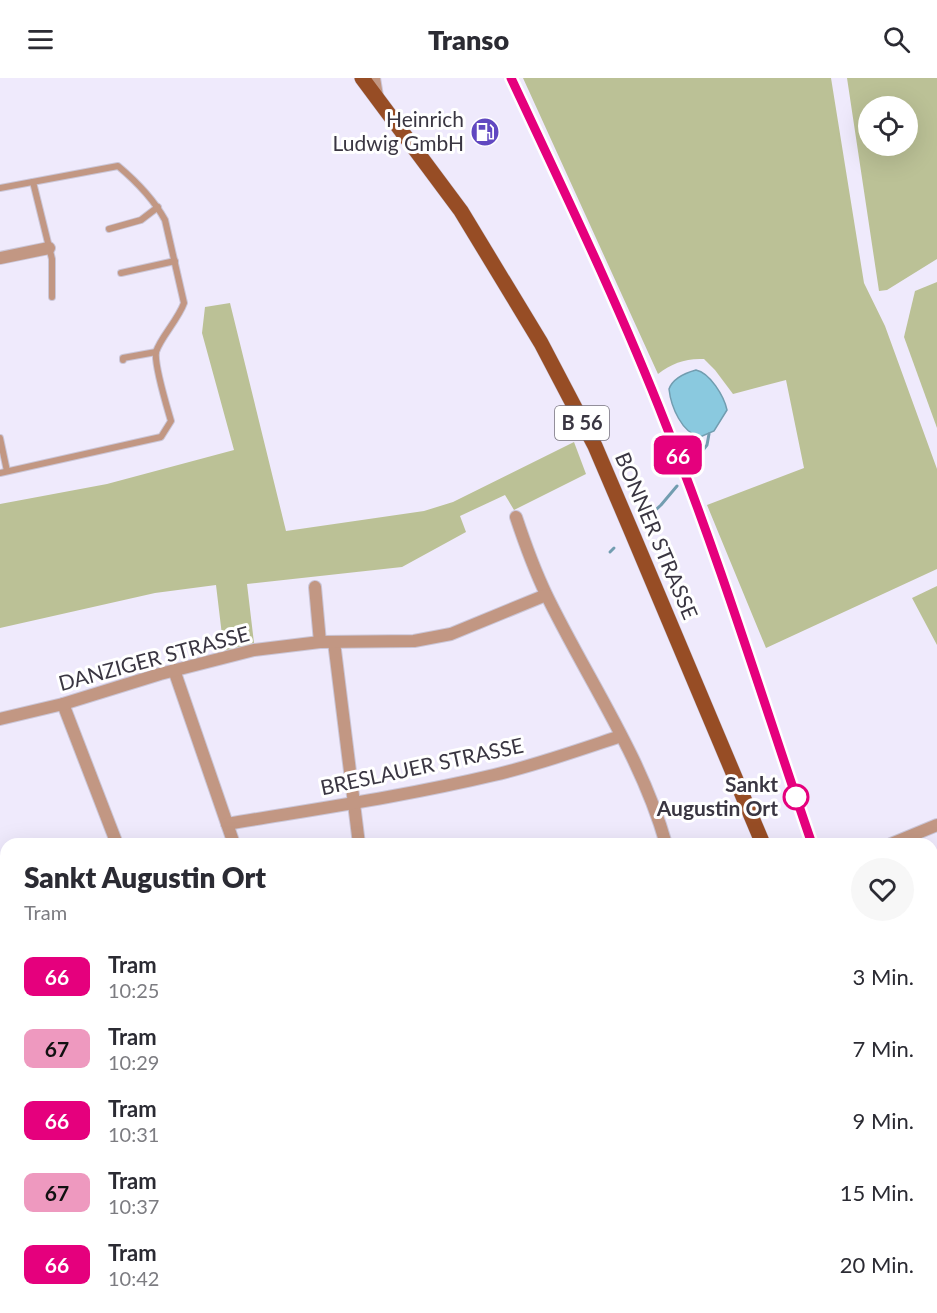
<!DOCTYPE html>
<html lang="de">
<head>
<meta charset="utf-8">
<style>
  :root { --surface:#fff; --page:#f7f7f7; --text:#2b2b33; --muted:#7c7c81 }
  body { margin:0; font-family:Lato,sans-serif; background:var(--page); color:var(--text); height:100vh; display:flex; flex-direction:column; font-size:22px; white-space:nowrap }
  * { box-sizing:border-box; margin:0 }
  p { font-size:20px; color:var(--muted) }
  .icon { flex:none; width:33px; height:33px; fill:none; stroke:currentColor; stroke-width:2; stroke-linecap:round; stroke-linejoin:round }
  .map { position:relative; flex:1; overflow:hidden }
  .panel { position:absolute; left:0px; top:760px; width:938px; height:476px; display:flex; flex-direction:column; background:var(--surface); border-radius:18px 18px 0 0; box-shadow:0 6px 24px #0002 }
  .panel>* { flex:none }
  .badge { padding:0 12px; border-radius:9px; font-size:21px; line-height:39px }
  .tools { position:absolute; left:858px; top:18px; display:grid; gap:12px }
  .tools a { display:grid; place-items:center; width:60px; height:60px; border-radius:50%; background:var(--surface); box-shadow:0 6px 24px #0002; font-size:30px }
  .map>.badge { position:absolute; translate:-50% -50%; box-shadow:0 0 0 3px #fff }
  .round { display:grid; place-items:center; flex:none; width:63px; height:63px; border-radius:32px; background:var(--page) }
  .summary { display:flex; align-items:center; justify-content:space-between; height:102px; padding:0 24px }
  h1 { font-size:28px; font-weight:800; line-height:45px }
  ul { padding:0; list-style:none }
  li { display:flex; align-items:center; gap:18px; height:72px; padding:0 24px }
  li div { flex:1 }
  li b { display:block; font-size:22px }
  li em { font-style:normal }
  li .badge { min-width:66px; font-weight:700; text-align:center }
  header { display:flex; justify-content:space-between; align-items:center; height:78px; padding:0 24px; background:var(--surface); font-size:27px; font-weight:800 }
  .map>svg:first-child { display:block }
  .green { fill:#bbc196; fill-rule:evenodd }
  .water { fill:#8ac9df; stroke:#729db0; stroke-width:1.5 }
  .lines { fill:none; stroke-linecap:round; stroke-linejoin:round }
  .stream { stroke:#729db0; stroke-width:3 }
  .lane-casing { stroke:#cbc6d7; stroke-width:8 }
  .street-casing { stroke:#cbc6d7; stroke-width:14 }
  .primary-casing { stroke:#cbc6d7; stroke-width:16 }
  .lane { stroke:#c29783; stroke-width:6 }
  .street { stroke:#c29783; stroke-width:12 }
  .primary { stroke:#974d25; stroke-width:15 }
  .tram { stroke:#66626f; stroke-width:1.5 }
  .line-casing { stroke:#fff; stroke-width:14 }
  .line { stroke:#e5007d; stroke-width:9 }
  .stop-dot { fill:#fff; stroke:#e5007d; stroke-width:3 }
  .labels { text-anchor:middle; stroke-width:6; stroke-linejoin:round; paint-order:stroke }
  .shield { fill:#fff; stroke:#75727b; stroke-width:1.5 }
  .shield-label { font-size:20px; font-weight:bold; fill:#3a3642 }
  .poi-label { font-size:21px; fill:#3a3642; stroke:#fff; text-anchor:end }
  .street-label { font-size:21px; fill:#3a3642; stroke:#fff }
  .stop-label { font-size:21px; font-weight:bold; fill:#3a3642; stroke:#fff; text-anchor:end }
</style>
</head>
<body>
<header><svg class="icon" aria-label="menu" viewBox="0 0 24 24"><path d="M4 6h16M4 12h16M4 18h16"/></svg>Transo<svg class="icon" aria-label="search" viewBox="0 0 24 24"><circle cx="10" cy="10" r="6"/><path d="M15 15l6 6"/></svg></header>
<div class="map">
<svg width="937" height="1235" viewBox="0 0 937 1235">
  <rect width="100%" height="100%" fill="#efeafc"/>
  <g class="green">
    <path d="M523,0H831L864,205L885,248L937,391V491L766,570L707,427L804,390L786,302L733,316L715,292L704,281C686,280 672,285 658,296Z"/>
    <path d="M847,0H937V181L887,212L879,213ZM868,28H908V68H868Z"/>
    <polygon points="937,204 937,350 904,259 915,213"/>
    <polygon points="230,225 286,453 424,433 453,424 574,364 586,396 514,432 505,417 460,438 466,454 402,489 247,506 254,565 224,574 216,507 155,515 0,550 0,426 107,406 234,372 202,255 205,229"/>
    <polygon points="937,508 937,567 912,520"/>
  </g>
  <path class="water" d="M696,292C710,295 724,318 727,332L714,353L700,359C682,355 671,329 669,311C673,300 685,295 696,292Z"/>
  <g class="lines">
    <g class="stream">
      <polyline points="695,382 707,367 709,356"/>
      <polyline points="648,439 661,427 677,408"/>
      <polyline points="610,474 614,470"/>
    </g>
    <g class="lane-casing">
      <g id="lane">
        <polyline points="33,104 52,181 52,219"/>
        <path d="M0,110L118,88C137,104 153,120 165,142L184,225C178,242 160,260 156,274C154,287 167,329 171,343L161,359L0,395"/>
        <polyline points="109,151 141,142 158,129"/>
        <polyline points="121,195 175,183"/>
        <polyline points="123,282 123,280 156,274"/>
        <polyline points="0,360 7,393"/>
        <polyline points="357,1230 357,1235"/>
      </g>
    </g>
    <g class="street-casing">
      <g id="street">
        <polyline points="374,0 377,18"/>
        <polyline points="0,180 49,170"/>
        <path d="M516,439C525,466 534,491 546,516C586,599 641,677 666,766"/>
        <polyline points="315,509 320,564"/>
        <polyline points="334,564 359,766"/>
        <polyline points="174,592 234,766"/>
        <polyline points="63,626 117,766"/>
        <polyline points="0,641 63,626 160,596 254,572 320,564 414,563 451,556 546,517"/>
        <path d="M227,746C316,731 406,718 494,697C537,687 579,672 621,658"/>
        <polyline points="891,766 937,747"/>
        <polyline points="0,818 6,829"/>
        <polyline points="932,987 937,985"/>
        <polyline points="932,1014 937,1012"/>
        <polyline points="932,1064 937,1079"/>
        <polyline points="0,1167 6,1168"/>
        <polyline points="437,1230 438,1235"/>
        <polyline points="636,1230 638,1235"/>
        <polyline points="196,1235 196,1230"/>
        <polyline points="780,1235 792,1230"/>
      </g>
    </g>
    <g class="primary-casing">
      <g id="primary">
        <polyline points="362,0 461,133 541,265 595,368 630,450 763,766"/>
        <polyline points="932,1198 937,1212"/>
      </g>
    </g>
    <use href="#lane" class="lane"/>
    <use href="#street" class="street"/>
    <use href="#primary" class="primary"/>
    <g class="tram">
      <path d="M511,0C565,115 620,229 666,347C721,485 765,626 812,766"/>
      <polyline points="932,1119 937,1132"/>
    </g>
  </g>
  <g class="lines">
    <g class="line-casing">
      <path id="line" d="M511,0C565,115 620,229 666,347C721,485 764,626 812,766"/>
    </g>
    <use href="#line" class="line"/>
  </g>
  <defs>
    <g id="fuel-disc" transform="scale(1.5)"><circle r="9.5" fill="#6148c1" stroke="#fff"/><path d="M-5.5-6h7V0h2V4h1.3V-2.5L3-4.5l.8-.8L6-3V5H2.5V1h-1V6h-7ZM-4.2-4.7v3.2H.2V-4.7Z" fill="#fff"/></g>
  </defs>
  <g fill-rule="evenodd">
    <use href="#fuel-disc" x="485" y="54"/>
  </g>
  <circle class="stop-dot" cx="796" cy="719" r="12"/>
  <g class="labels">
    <rect class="shield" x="555" y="328" width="54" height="34" rx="4.5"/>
    <g class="shield-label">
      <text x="582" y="352">B 56</text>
    </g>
    <g class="poi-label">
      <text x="464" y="49">Heinrich<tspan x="464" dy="24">Ludwig GmbH</tspan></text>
    </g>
    <g class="street-label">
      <text transform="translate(656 458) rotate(67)" y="7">BONNER STRASSE</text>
      <text transform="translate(154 581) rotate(-15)" y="7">DANZIGER STRASSE</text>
      <text transform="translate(422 689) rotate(-12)" y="7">BRESLAUER STRASSE</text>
    </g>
    <g class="stop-label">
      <text x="778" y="714">Sankt<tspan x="778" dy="24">Augustin Ort</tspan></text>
    </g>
  </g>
</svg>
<div class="tools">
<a><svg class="icon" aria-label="locate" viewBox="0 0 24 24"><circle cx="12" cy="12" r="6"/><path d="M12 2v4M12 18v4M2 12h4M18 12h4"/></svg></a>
</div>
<b class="badge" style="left:678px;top:377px;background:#e5007d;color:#fff">66</b>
<section class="panel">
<div class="summary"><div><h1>Sankt Augustin Ort</h1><p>Tram</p></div><a class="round"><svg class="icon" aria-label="heart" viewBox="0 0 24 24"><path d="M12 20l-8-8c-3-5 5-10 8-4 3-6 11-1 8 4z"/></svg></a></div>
<ul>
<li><span class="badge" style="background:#e5007d;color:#fff">66</span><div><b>Tram</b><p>10:25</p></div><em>3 Min.</em></li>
<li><span class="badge" style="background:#ee99bf;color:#111">67</span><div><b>Tram</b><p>10:29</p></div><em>7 Min.</em></li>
<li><span class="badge" style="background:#e5007d;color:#fff">66</span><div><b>Tram</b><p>10:31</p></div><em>9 Min.</em></li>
<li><span class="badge" style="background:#ee99bf;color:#111">67</span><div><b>Tram</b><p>10:37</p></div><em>15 Min.</em></li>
<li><span class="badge" style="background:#e5007d;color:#fff">66</span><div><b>Tram</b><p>10:42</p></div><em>20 Min.</em></li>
</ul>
</section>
</div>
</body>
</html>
